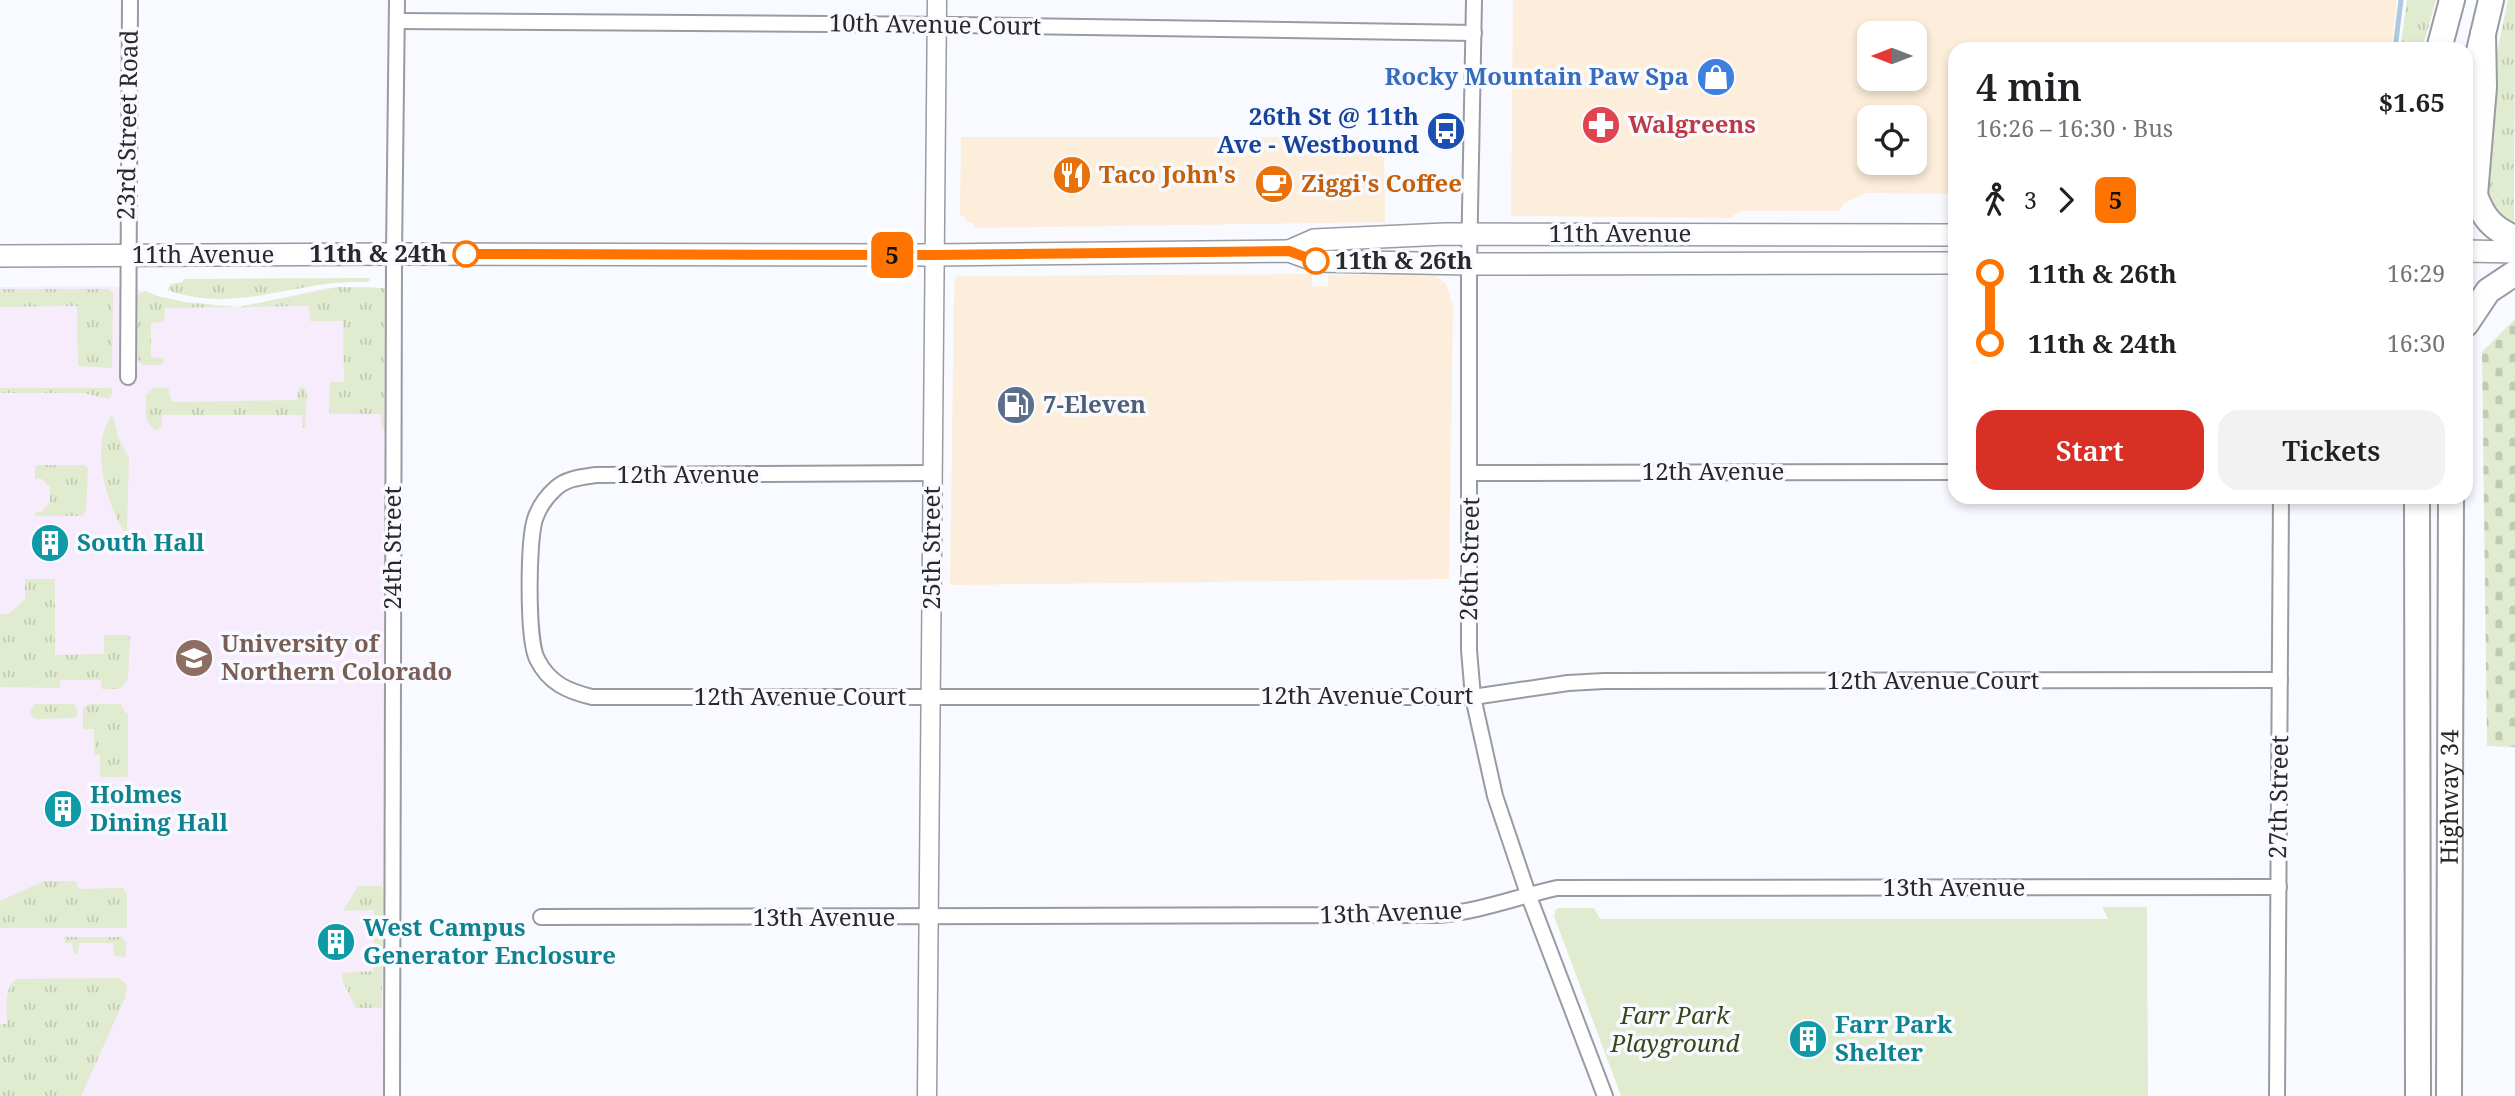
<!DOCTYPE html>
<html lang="en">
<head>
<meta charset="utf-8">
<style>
  :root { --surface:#fff; --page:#f2f2f2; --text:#202124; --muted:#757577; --accent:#d93025 }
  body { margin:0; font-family:"Noto Serif",serif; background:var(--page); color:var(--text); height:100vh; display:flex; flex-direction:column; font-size:26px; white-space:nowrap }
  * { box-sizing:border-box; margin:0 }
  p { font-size:23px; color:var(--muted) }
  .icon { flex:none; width:38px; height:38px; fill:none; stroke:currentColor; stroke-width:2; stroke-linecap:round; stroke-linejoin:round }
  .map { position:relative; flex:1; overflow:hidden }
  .details { position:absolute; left:1948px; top:42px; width:525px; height:462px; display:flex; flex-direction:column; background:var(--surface); border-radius:21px; box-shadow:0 4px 10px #0003 }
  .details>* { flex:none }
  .badge { padding:0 14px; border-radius:10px; font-size:24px; line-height:46px }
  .needle { width:46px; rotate:270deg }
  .fabs { position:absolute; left:1857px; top:21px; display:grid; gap:14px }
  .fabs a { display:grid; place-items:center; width:70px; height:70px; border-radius:14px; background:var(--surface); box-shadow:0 4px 10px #0003; font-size:35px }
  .map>.badge { position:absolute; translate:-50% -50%; box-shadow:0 0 0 4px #fff }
  .legs { display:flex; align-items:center; gap:10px; height:77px; padding:0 28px; font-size:23px }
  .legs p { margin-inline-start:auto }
  .overview { display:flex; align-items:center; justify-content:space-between; height:119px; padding:0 28px }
  h1 { font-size:38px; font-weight:600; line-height:52px }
  .button { display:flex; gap:14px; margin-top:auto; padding:14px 28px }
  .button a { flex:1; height:80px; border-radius:21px; background:var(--accent); color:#fff; font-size:28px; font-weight:600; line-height:80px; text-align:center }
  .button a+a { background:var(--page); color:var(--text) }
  ul { padding:0 28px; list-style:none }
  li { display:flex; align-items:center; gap:24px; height:70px; font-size:26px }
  li i { display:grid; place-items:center; width:10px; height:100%; margin:0 9px; background:currentColor }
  li i::after { content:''; width:18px; height:18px; margin:-9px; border:5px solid; border-radius:50%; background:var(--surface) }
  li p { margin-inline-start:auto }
  li:first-child i { background:linear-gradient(#0000 50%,currentColor 0) }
  li:last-child i { background:linear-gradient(currentColor 50%,#0000 0) }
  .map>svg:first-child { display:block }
  .commercial { fill:#fceeda; fill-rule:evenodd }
  .education { fill:#f6ecfc }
  .grass { fill:url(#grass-tufts) }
  .cemetery { fill:url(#cemetery-stones) }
  .green { fill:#e1ebcf }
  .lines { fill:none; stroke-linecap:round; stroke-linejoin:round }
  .stream { stroke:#accadb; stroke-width:5 }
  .minor-casing { stroke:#999ba3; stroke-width:18 }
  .tertiary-casing { stroke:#999ba3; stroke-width:21 }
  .secondary-casing { stroke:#999ba3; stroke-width:24 }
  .trunk-casing { stroke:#999ba3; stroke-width:28 }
  .minor { stroke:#fff; stroke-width:14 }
  .tertiary { stroke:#fff; stroke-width:18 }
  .secondary { stroke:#fff; stroke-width:21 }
  .trunk { stroke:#fff; stroke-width:24 }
  .line-1-casing { stroke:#fff; stroke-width:16 }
  .line-1 { stroke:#ff7300; stroke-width:10 }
  .stop-1-dot { fill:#fff; stroke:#ff7300; stroke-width:3.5 }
  .labels { text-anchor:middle; stroke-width:7; stroke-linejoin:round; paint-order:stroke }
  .street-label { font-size:24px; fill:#29292c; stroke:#f9faff }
  .shop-label { font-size:24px; font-weight:bold; fill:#366cbe; stroke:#f9faff; text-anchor:end }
  .transit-label { font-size:24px; font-weight:bold; fill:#164399; stroke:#f9faff; text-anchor:end }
  .health-label { font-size:24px; font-weight:bold; fill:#be3a42; stroke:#f9faff; text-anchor:start }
  .food-label { font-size:24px; font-weight:bold; fill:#c56008; stroke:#f9faff; text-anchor:start }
  .stop-label { font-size:24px; font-weight:bold; fill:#29292c; stroke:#f9faff; text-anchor:end }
  .service-label { font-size:24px; font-weight:bold; fill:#4e5e75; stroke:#f9faff; text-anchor:start }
  .culture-label { font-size:24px; font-weight:bold; fill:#0d838f; stroke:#f9faff; text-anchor:start }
  .education-label { font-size:24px; font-weight:bold; fill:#785e54; stroke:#f9faff; text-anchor:start }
  .park-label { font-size:24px; font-style:italic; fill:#394618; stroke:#f9faff }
</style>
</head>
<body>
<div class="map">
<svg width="2515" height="1096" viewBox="0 0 2515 1096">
  <defs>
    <pattern id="grass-tufts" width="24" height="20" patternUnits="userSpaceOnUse" patternTransform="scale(1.75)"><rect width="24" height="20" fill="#e1ebcf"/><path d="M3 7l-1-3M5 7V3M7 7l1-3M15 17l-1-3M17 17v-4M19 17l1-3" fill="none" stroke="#c1cab2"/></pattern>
    <pattern id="cemetery-stones" width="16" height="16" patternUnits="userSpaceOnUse" patternTransform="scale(1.75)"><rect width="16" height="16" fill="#e1ebcf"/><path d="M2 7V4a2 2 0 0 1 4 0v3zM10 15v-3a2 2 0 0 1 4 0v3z" fill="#c1cab2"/></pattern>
  </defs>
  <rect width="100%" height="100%" fill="#f9faff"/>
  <g class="commercial">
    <path d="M1513,0H2397L2391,49H1955V194L1864,193L1861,196L1844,203L1840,211H1740L1730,218L1511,216ZM1914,33V79H1869V33ZM1914,117V163H1869V117Z"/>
    <polygon points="961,137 1384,137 1385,222 974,228 974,223 966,222 965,216 960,216"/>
    <polygon points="1312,274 1312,287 1328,286 1328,275 1433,274 1446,284 1453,306 1449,579 950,585 954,302 955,280 957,276"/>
  </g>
  <polygon class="education" points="108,286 146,291 157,296 184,302 239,307 326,288 376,287 390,432 383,1096 0,1096 0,287"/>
  <g class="grass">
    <polygon points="2407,0 2436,0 2422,49 2400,49"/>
    <polygon points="2508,0 2515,0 2514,226 2488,207 2484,183 2494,66"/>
    <path d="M368,278L370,279L368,282C297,279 239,315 167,290L171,284L183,282V279Z"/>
    <polygon points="338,287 387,288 386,431 382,427 381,414 329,414 330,382 344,382 343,321 310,321 309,306 239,307"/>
    <polygon points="0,289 108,289 113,293 112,368 78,366 77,306 0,307"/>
    <polygon points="146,291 157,296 184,302 236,307 165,308 164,322 151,323 151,357 163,358 164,363 161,365 142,365 135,356 135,296"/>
    <polygon points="299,387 305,388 307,393 305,428 303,427 302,415 162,415 161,427 157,430 154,430 146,419 146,395 154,388 168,388 172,402 297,400"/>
    <polygon points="0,388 112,388 112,394 109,399 84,393 0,393"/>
    <path d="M111,416L114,418L118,437L129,458L127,531L123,530C106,501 90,447 111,416Z"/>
    <polygon points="37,465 85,465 88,469 86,510 82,516 36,516 35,512 41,512 50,502 50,487 42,479 35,479 35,467"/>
    <polygon points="25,579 55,579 55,655 104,654 104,635 130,635 128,679 120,689 102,689 101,680 60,680 60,688 0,687 0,614 9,614 25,599"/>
    <polygon points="34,704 73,704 77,709 77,715 75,718 37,719 31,716 30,712"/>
    <polygon points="89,704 121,704 124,711 128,714 128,777 100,777 100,755 94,755 94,729 83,729 83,708"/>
    <polygon points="44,881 76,881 78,889 123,888 127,894 127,928 0,928 0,901"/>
    <polygon points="358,886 381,886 383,889 382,1008 356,1008 343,982 342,973 374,971 374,910 343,911"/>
    <polygon points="64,937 122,937 126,943 126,957 114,956 113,943 79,943 78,953 74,955 72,943 65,943"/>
    <path d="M119,978L127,985L125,998L81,1096H0V1024H7C7,1008 3,988 17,979Z"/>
  </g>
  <polygon class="cemetery" points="2515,319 2515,747 2487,746 2482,352"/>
  <polygon class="green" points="2102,907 2147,907 2148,1096 1621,1096 1554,916 1556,909 1560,908 1594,908 1600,919 2108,919"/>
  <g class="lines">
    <polyline class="stream" points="2395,49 2401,0"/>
    <g class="minor-casing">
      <g id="minor">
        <polyline points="1474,0 1469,264 1469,650 1473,697 1495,796 1528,894 1605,1096"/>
        <polyline points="397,21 959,25 1474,33"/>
        <polyline points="128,377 130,0"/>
        <path d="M932,473L596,475C583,477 567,478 556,488C547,496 539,507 535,519C528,541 527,639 537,659C549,683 567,691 592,697H1473L1568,683L1604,681L2280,680"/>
        <polyline points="1470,473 1955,472"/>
        <path d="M541,917L1437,915C1479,912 1516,897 1557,888L2279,887"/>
        <polyline points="392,1096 394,254 397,0"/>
        <polyline points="2277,1096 2281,497"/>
      </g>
    </g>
    <g class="tertiary-casing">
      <polyline id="tertiary" points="927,1096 937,0"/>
    </g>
    <g class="secondary-casing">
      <g id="secondary">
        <polyline points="1289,251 1314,240 1445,234 1955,235"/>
        <polyline points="2466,251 2515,252"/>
        <polyline points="0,256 394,254 935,255 1289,251 1316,261 1469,264 1955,263"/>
      </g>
    </g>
    <g class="trunk-casing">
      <g id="trunk">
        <path d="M2483,34L2484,87L2475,195C2483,218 2493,229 2515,238"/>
        <polyline points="2439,49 2452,0"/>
        <polyline points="2479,51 2491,0"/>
        <polyline points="2466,324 2488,291 2515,273"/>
        <polyline points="2417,497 2418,1096"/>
        <path id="s1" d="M2449,1096L2451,497"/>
      </g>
    </g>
    <use href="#minor" class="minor"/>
    <use href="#tertiary" class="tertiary"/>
    <use href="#secondary" class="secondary"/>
    <use href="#trunk" class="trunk"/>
  </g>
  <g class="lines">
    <g class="line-1-casing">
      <polyline id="line-1" points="466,254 935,255 1289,251 1316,261"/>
    </g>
    <use href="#line-1" class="line-1"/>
  </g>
  <defs>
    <g id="shop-disc" transform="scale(2.0125)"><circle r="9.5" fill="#3f7fe0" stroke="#f9faff"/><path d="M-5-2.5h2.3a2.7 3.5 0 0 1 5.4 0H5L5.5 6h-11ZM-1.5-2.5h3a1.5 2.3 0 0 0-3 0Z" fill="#fff"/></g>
    <g id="pharmacy-disc" transform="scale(2.0125)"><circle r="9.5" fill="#e0444e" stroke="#f9faff"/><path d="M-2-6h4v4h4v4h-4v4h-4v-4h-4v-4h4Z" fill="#fff"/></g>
    <g id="bus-disc" transform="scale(2.0125)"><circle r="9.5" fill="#1a4fb4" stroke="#f9faff"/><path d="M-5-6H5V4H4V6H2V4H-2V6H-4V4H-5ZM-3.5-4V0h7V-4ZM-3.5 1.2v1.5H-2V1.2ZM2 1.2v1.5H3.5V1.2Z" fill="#fff"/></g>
    <g id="restaurant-disc" transform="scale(2.0125)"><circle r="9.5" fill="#e8710a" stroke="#f9faff"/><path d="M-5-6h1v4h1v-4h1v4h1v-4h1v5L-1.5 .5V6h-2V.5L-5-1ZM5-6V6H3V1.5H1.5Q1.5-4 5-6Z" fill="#fff"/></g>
    <g id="cafe-disc" transform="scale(2.0125)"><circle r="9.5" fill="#e8710a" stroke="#f9faff"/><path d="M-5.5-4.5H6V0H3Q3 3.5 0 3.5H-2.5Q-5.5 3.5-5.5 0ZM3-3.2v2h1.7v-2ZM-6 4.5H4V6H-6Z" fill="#fff"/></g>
    <g id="fuel-disc" transform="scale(2.0125)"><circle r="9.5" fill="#5c6f8a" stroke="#f9faff"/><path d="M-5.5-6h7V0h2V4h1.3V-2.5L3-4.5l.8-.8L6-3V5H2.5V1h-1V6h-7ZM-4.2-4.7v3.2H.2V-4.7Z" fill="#fff"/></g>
    <g id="building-disc" transform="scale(2.0125)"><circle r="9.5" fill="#0f9aa8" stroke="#f9faff"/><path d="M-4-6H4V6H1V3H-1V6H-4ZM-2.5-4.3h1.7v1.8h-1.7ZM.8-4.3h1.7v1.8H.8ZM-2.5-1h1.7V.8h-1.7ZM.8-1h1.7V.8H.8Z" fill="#fff"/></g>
    <g id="university-disc" transform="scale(2.0125)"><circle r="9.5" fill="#8d6e63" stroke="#f9faff"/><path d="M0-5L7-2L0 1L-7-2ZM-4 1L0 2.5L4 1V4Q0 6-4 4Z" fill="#fff"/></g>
  </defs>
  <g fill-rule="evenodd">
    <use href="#shop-disc" x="1716" y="77"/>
    <use href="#pharmacy-disc" x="1601" y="125"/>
    <use href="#bus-disc" x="1446" y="131"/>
    <use href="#restaurant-disc" x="1072" y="175"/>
    <use href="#cafe-disc" x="1274" y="184"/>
    <use href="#fuel-disc" x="1016" y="405"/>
    <use href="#building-disc" x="50" y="543"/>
    <use href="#university-disc" x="194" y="658"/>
    <use href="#building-disc" x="63" y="809"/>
    <use href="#building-disc" x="336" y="942"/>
    <use href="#building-disc" x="1808" y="1039"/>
  </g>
  <g class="stop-1-dot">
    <circle cx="466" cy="254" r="12"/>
    <circle cx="1316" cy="261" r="12"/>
  </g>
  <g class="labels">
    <g class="street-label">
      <text transform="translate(935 25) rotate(1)" y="8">10th Avenue Court</text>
      <text transform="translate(128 125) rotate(-89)" y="8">23rd Street Road</text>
      <text x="1620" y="242">11th Avenue</text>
      <text x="203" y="263">11th Avenue</text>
      <text x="1713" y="480">12th Avenue</text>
      <text x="688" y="483">12th Avenue</text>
      <text transform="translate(393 548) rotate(-90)" y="8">24th Street</text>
      <text transform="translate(932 548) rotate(-90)" y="8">25th Street</text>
      <text transform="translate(1470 559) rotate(-89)" y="8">26th Street</text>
      <text x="1933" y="689">12th Avenue Court</text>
      <text x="1367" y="704">12th Avenue Court</text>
      <text x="800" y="705">12th Avenue Court</text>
      <text dy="8" stroke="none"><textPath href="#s1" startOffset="299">Highway 34</textPath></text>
      <text transform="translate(2279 797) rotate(-89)" y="8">27th Street</text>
      <text x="1954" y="896">13th Avenue</text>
      <text transform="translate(1391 913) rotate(-2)" y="8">13th Avenue</text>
      <text x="824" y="926">13th Avenue</text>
    </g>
    <g class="shop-label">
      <text x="1689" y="85">Rocky Mountain Paw Spa</text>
    </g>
    <g class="transit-label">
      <text x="1419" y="125">26th St @ 11th<tspan x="1419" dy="28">Ave - Westbound</tspan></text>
    </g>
    <g class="health-label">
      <text x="1628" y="133">Walgreens</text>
    </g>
    <g class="food-label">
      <text x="1099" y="183">Taco John's</text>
      <text x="1301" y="192">Ziggi's Coffee</text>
    </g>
    <g class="stop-label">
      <text x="447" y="262">11th &amp; 24th</text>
      <text x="1335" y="269" text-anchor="start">11th &amp; 26th</text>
    </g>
    <g class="service-label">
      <text x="1043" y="413">7-Eleven</text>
    </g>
    <g class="culture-label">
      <text x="77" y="551">South Hall</text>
      <text x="90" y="803">Holmes<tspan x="90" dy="28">Dining Hall</tspan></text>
      <text x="363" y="936">West Campus<tspan x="363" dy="28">Generator Enclosure</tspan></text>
      <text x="1835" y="1033">Farr Park<tspan x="1835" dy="28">Shelter</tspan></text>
    </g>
    <g class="education-label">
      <text x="221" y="652">University of<tspan x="221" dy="28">Northern Colorado</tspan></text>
    </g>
    <g class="park-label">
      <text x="1675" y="1024">Farr Park<tspan x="1675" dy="28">Playground</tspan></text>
    </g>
  </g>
</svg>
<div class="fabs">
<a><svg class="needle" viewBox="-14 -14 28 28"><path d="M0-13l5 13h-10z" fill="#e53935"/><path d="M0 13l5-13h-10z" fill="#757577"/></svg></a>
<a><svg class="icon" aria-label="locate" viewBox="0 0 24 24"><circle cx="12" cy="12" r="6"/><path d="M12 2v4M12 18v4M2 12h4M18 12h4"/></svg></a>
</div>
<b class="badge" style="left:892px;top:255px;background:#ff7300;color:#111">5</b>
<section class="details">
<div class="overview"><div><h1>4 min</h1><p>16:26 – 16:30 · Bus</p></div><b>$1.65</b></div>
<div class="legs"><svg class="icon" aria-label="walk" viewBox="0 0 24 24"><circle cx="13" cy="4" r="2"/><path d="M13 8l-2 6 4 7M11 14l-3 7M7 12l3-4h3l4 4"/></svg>3<svg class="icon" aria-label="forward" viewBox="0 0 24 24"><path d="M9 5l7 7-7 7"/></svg><b class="badge" style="background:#ff7300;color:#111">5</b></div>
<ul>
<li><i style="color:#ff7300"></i><b>11th &amp; 26th</b><p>16:29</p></li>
<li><i style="color:#ff7300"></i><b>11th &amp; 24th</b><p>16:30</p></li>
</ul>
<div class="button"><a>Start</a><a>Tickets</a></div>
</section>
</div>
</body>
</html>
